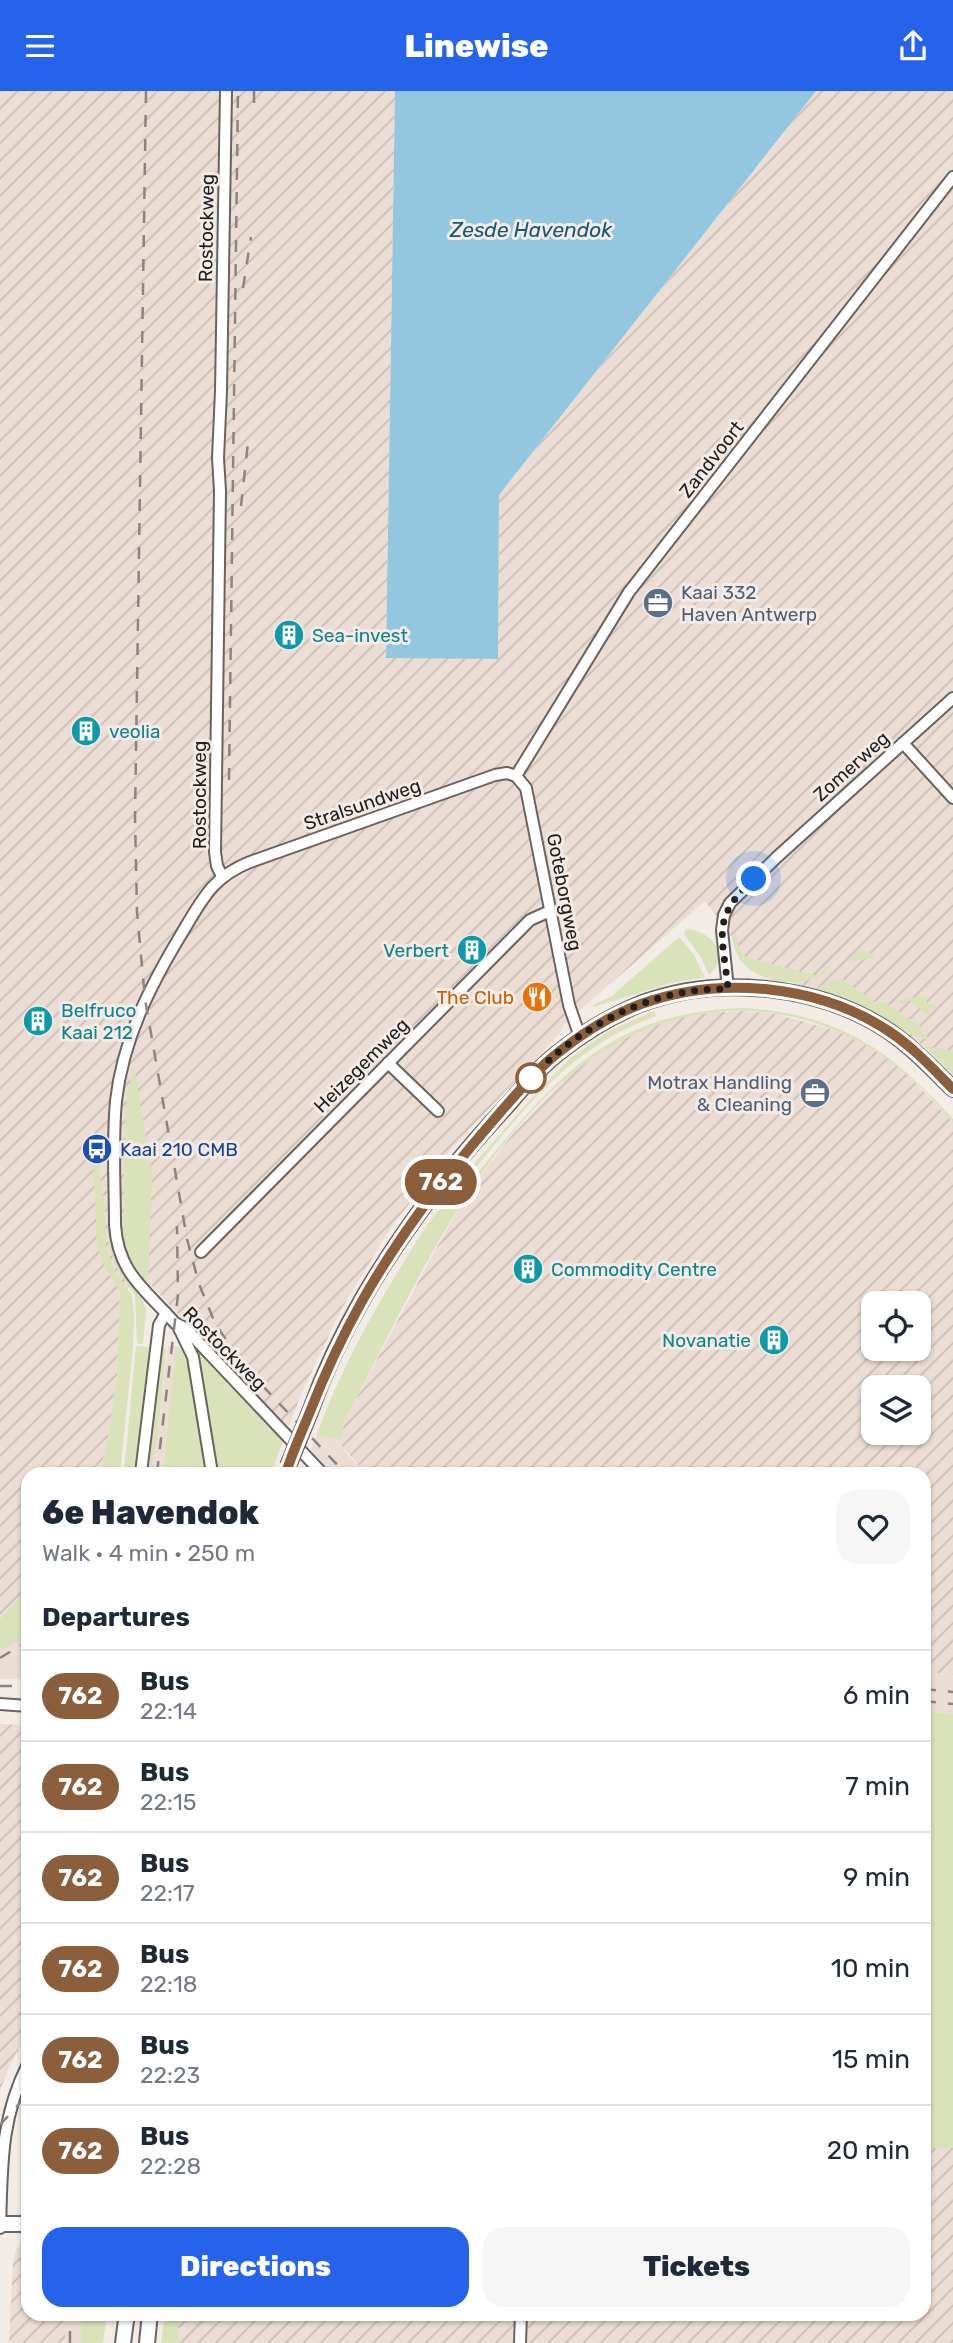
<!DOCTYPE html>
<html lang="en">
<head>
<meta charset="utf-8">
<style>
  :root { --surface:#fff; --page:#f6f6f7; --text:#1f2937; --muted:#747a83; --line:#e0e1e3; --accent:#2563eb }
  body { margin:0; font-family:Rubik,sans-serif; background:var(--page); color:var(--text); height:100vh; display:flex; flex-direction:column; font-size:26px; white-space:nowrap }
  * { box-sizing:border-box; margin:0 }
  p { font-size:23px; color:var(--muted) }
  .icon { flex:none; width:38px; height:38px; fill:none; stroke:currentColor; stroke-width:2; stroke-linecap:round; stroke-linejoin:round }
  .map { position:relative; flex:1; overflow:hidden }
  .details { position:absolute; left:21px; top:1376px; width:910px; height:854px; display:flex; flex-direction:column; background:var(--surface); border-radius:21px; box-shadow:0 2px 5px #0004 }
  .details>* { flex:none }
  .badge { padding:0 14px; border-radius:23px; font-size:24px; line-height:46px }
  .controls { position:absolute; left:861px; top:1200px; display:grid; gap:14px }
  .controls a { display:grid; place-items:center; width:70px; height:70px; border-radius:14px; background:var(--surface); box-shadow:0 2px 5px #0004; font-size:35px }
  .you { position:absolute; width:35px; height:35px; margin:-18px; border:5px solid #fff; border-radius:50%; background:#1a73e8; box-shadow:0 0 0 10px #1a73e833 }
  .map>.badge { position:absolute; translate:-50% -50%; box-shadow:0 0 0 4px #fff }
  h2 { padding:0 21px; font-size:26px; line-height:63px }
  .round { display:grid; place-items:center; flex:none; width:74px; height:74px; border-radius:21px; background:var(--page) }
  .headline { display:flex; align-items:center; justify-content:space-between; height:119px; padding:0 21px }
  h1 { font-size:33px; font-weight:800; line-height:52px }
  .primary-button { display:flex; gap:14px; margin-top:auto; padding:14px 21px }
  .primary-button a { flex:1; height:80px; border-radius:21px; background:var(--accent); color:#fff; font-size:28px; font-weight:800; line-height:80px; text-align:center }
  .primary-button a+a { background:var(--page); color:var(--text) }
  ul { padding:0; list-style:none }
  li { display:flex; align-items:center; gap:21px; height:91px; padding:0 21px; border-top:2px solid var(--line) }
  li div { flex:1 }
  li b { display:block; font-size:26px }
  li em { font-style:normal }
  li .badge { min-width:77px; font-weight:700; text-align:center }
  header { display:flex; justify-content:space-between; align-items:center; height:91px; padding:0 21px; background:var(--accent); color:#fff; font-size:32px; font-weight:800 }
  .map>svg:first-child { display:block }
  .built { fill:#ebddd3 }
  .industrial { fill:url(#industrial-furrows); fill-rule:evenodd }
  .grass { fill:#dae2b9 }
  .water { fill:#93c7e0 }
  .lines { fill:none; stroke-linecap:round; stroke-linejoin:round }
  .minor-casing { stroke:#6a6460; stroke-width:14 }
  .major-casing { stroke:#6a6460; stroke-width:18 }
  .minor { stroke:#fff; stroke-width:10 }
  .major { stroke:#fff; stroke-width:14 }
  .rail { stroke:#8a8582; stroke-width:2.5; stroke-dasharray:12 12; stroke-linecap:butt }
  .major-bridge-casing { stroke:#6a6460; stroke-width:18; stroke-linecap:butt }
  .major-bridge { stroke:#fff; stroke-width:14 }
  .line-casing { stroke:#fff; stroke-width:16 }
  .line { stroke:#8b5e3c; stroke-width:10 }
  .walk { stroke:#211e1d; stroke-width:7; stroke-dasharray:0 12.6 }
  .stop-dot { fill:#fff; stroke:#8b5e3c; stroke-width:3.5 }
  .labels { text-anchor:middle; stroke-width:6; stroke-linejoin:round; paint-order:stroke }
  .street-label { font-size:19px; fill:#211e1d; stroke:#f2ebe6 }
  .service-label { font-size:19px; fill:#4e5e75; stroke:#f2ebe6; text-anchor:start }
  .culture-label { font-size:19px; fill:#0d838f; stroke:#f2ebe6; text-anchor:start }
  .food-label { font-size:19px; fill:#c56008; stroke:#f2ebe6; text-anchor:end }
  .transit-label { font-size:19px; fill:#164399; stroke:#f2ebe6; text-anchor:start }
  .water-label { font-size:21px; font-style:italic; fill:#175972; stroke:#f2ebe6 }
</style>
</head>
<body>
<header><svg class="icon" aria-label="menu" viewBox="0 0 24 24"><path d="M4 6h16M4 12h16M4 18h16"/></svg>Linewise<svg class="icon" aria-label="share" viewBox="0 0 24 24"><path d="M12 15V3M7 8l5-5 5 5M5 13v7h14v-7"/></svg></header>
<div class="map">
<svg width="953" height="2252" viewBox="0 0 953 2252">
  <defs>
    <pattern id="industrial-furrows" width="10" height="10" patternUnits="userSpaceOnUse" patternTransform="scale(1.75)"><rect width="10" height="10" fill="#ebddd3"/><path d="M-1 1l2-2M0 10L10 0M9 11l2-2" fill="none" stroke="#c9bdb5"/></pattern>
  </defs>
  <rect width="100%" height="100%" fill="#f2ebe6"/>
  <g class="built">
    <polygon points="168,1255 175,1255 163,1382 150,1382 157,1348"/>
    <polygon points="316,1345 341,1348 344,1360 366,1382 331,1382 310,1361"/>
    <polygon points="28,1545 28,1588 0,1588 0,1560"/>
    <polygon points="924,1580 953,1584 953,1623 924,1620"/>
    <rect x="65" y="2223" width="16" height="29"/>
  </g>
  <g class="industrial">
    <polygon points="0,0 395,0 386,566 498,568 499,404 816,0 953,0 953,984 924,955 885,928 850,910 792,891 760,884 751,879 740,869 732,846 705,810 563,934 561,941 452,1057 390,1138 342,1217 302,1301 288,1337 148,1191 120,1199 117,1284 109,1342 100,1382 28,1382 28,1499 0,1528"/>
    <path d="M714,921L745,920L776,923L840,941L870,956L895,973L921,997L953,1032V1584L924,1580V1382H366L341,1354V1342L345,1329L433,1163L469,1100L512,1044L571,982L611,954L646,937L682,926ZM873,1213H919V1258H873ZM873,1297H919V1342H873Z"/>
    <polygon points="0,1633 28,1634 28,1941 9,1976 0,2000"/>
    <polygon points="924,2057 953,2057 953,2252 166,2252 169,2222 924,2222"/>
    <polygon points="23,2150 28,2150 28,2222 65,2223 65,2252 9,2252 13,2171 16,2158"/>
  </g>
  <g class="grass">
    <path d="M686,838C710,839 733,864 709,884L701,866L684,843Z"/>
    <path d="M736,845L740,860L746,866L814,884L820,883L828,874L830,876C813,898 767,894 747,876C738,868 734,858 732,846Z"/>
    <polygon points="679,846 694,864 705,886 671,892 594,916 593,914 612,905"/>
    <polygon points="858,859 869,860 875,867 847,871"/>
    <path d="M841,888L876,911L886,912L921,936L922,941L929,948C908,948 875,921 853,911C841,906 828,902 815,898L833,889Z"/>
    <polygon points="926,904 927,912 935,914 936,917 930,918 930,925 909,909 904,914 898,910"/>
    <path d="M745,917C839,923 892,960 953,1028V1032C940,1017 928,1002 913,989C864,944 796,917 729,920C523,931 428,1172 345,1329L341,1348L316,1345C339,1284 368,1229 402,1174C413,1156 424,1136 438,1120C449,1107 464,1098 476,1084C555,987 610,920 745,917Z"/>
    <path d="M654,920L656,925C586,951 547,991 500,1047C481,1069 465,1094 441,1111L528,1011L570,967L609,940Z"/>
    <polygon points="924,955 953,960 953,984"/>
    <path d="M134,975L152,1082L148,1191C140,1181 130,1172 126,1160C121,1142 124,1123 124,1105C124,1061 122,1017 134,975Z"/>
    <polygon points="93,1071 98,1071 105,1115 106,1157 116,1182 132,1204 134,1225 133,1257 120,1382 100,1382 109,1342 117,1284 120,1199 106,1180 97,1154"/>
    <polygon points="108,1121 112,1161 119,1177 142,1208 146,1219 143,1253 137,1253 135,1205 117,1178 111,1162 108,1151"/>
    <polygon points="167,1254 157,1349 150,1382 148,1382 162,1257 166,1258"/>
    <polygon points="136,1255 150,1256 137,1376 136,1382 124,1382"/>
    <path d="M175,1255L179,1256C197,1280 200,1351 205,1382H163Z"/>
    <polygon points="200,1261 284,1348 271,1382 217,1382 203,1286 196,1264"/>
    <polygon points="28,1499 28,1545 0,1560 0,1528"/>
    <polygon points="924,1620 953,1623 953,2057 924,2057"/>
    <polygon points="81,2223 107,2223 103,2252 81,2252"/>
    <polygon points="165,2223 165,2222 511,2223 511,2230 179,2227 177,2252 161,2252"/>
  </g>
  <polygon class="water" points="395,0 816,0 499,404 498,568 386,567"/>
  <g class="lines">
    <g class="minor-casing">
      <g id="minor">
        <polyline points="903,652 953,707"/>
        <polyline points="516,685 629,501 953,86"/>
        <polyline points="516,685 526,697 569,914 580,946"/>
        <polyline points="222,785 217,775 215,761 220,400 218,367 221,300 226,0"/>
        <polyline points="728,898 722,839 724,824 730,812 777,766 953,607"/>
        <polyline points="388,972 438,1020"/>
        <polyline points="201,1161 530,829 550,820"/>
        <polyline points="178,1235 193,1266 212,1382"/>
        <polyline points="141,1382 159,1234 166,1222"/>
        <path d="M322,1382L185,1237L175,1232C145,1198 118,1182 115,1134C115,1093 112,1051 116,1010C123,948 150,895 182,842C202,809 212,786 250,771L495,684L507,682L516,685"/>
        <polyline points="0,1613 28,1615"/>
        <path d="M0,2137C2,2077 0,2028 28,1973"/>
        <polyline points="520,2252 521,2222"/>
      </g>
    </g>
    <g class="major-casing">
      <g id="major">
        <path d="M310,1321C339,1239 383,1169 435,1100C456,1071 479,1045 503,1019C521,999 537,978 558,962C583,942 611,925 640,913C718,883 821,894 890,941C913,957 933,978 953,998"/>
        <polyline points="0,2133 28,2133"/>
        <polyline points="123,2252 127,2222"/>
        <polyline points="147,2252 150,2222"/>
      </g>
    </g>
    <use href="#minor" class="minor"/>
    <use href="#major" class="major"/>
    <g class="rail">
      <polyline points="146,0 135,726 137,821 145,908 187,1148 199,1193 215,1232 242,1273 345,1382"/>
      <polyline points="254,12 254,0"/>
      <polyline points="243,197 251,146"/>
      <polyline points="241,415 248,351"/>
      <polyline points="229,689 238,0"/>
      <polyline points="157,1382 178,1204 177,1135"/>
      <polyline points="0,1567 28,1550"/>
      <polyline points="0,1595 28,1595"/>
      <polyline points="924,1598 953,1601"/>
      <polyline points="924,1610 953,1613"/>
      <polyline points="0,2034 28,2003"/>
      <polyline points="70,2252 70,2222"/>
    </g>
    <g class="major-bridge-casing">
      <polyline id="major-bridge" points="288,1375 310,1321"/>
    </g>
    <use href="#major-bridge" class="major-bridge"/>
  </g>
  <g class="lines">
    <g class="line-casing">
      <path id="line" d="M286,1382C292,1362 301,1343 309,1323C341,1241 377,1178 430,1107C453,1076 478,1047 504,1017C521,998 538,977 559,961C584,941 612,924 641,913C721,884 820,894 890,941C914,957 933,978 953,998"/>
    </g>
    <use href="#line" class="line"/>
    <path class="walk" d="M531,987C580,934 654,896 728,898C723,844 710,828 754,788"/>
  </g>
  <defs>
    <g id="office-disc" transform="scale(1.575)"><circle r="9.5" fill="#5c6f8a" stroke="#f2ebe6"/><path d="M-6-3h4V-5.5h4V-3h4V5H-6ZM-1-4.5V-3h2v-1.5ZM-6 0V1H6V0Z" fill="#fff"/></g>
    <g id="building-disc" transform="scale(1.575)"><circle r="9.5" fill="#0f9aa8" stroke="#f2ebe6"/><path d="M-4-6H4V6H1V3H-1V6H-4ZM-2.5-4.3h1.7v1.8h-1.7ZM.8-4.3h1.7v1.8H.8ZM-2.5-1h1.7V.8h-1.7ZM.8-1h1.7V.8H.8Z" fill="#fff"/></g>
    <g id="restaurant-disc" transform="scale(1.575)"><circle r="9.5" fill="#e8710a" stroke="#f2ebe6"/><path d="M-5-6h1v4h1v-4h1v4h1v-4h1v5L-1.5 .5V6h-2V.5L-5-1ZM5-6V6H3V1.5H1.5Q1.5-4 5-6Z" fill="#fff"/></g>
    <g id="bus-disc" transform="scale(1.575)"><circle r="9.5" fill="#1a4fb4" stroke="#f2ebe6"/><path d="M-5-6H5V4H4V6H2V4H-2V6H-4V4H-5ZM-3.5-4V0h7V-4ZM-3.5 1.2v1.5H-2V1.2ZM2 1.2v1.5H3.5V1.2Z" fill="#fff"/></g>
  </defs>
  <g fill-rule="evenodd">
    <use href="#office-disc" x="658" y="512"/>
    <use href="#building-disc" x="289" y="544"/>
    <use href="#building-disc" x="86" y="640"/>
    <use href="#building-disc" x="472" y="859"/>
    <use href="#restaurant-disc" x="537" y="906"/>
    <use href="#building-disc" x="38" y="930"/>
    <use href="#office-disc" x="815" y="1002"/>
    <use href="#bus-disc" x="97" y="1058"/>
    <use href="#building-disc" x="528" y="1178"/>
    <use href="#building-disc" x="774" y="1249"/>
  </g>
  <circle class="stop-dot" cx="531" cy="987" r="14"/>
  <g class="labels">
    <g class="street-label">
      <text transform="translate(206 137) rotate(-89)" y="7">Rostockweg</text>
      <text transform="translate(711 368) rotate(-52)" y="7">Zandvoort</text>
      <text transform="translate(851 675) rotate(-42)" y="7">Zomerweg</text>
      <text transform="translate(199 704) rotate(-90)" y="7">Rostockweg</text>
      <text transform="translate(362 713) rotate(-19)" y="7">Stralsundweg</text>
      <text transform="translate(565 801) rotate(79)" y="7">Goteborgweg</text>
      <text transform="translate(361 974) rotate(-45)" y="7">Heizegemweg</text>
      <text transform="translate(225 1257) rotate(45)" y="7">Rostockweg</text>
    </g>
    <g class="service-label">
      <text x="681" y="508">Kaai 332<tspan x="681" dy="22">Haven Antwerp</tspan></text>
      <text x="792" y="998" text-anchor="end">Motrax Handling<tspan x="792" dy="22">&amp; Cleaning</tspan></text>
    </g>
    <g class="culture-label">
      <text x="312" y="551">Sea-invest</text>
      <text x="109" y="647">veolia</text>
      <text x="449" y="866" text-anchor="end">Verbert</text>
      <text x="61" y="926">Belfruco<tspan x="61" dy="22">Kaai 212</tspan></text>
      <text x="551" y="1185">Commodity Centre</text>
      <text x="751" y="1256" text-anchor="end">Novanatie</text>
    </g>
    <g class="food-label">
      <text x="514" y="913">The Club</text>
    </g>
    <g class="transit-label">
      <text x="120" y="1065">Kaai 210 CMB</text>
    </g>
    <g class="water-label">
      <text x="531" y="146">Zesde Havendok</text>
    </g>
  </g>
</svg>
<div class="controls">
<a><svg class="icon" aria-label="locate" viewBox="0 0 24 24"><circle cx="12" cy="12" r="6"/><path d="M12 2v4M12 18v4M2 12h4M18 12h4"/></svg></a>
<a><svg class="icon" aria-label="layers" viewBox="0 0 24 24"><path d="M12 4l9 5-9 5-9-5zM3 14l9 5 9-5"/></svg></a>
</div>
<div class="you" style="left:754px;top:788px"></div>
<b class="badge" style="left:441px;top:1091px;background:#8b5e3c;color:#fff">762</b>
<section class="details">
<div class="headline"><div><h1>6e Havendok</h1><p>Walk · 4 min · 250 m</p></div><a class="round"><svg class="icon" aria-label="heart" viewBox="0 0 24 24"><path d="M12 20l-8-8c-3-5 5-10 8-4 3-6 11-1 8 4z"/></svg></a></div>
<h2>Departures</h2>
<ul>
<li><span class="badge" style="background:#8b5e3c;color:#fff">762</span><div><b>Bus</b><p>22:14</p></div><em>6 min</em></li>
<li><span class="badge" style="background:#8b5e3c;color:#fff">762</span><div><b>Bus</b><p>22:15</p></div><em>7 min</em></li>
<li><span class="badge" style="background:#8b5e3c;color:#fff">762</span><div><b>Bus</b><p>22:17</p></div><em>9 min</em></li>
<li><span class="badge" style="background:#8b5e3c;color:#fff">762</span><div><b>Bus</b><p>22:18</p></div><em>10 min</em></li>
<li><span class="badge" style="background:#8b5e3c;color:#fff">762</span><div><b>Bus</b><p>22:23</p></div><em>15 min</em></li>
<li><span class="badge" style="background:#8b5e3c;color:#fff">762</span><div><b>Bus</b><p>22:28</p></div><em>20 min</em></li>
</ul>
<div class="primary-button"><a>Directions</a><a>Tickets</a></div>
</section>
</div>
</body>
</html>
